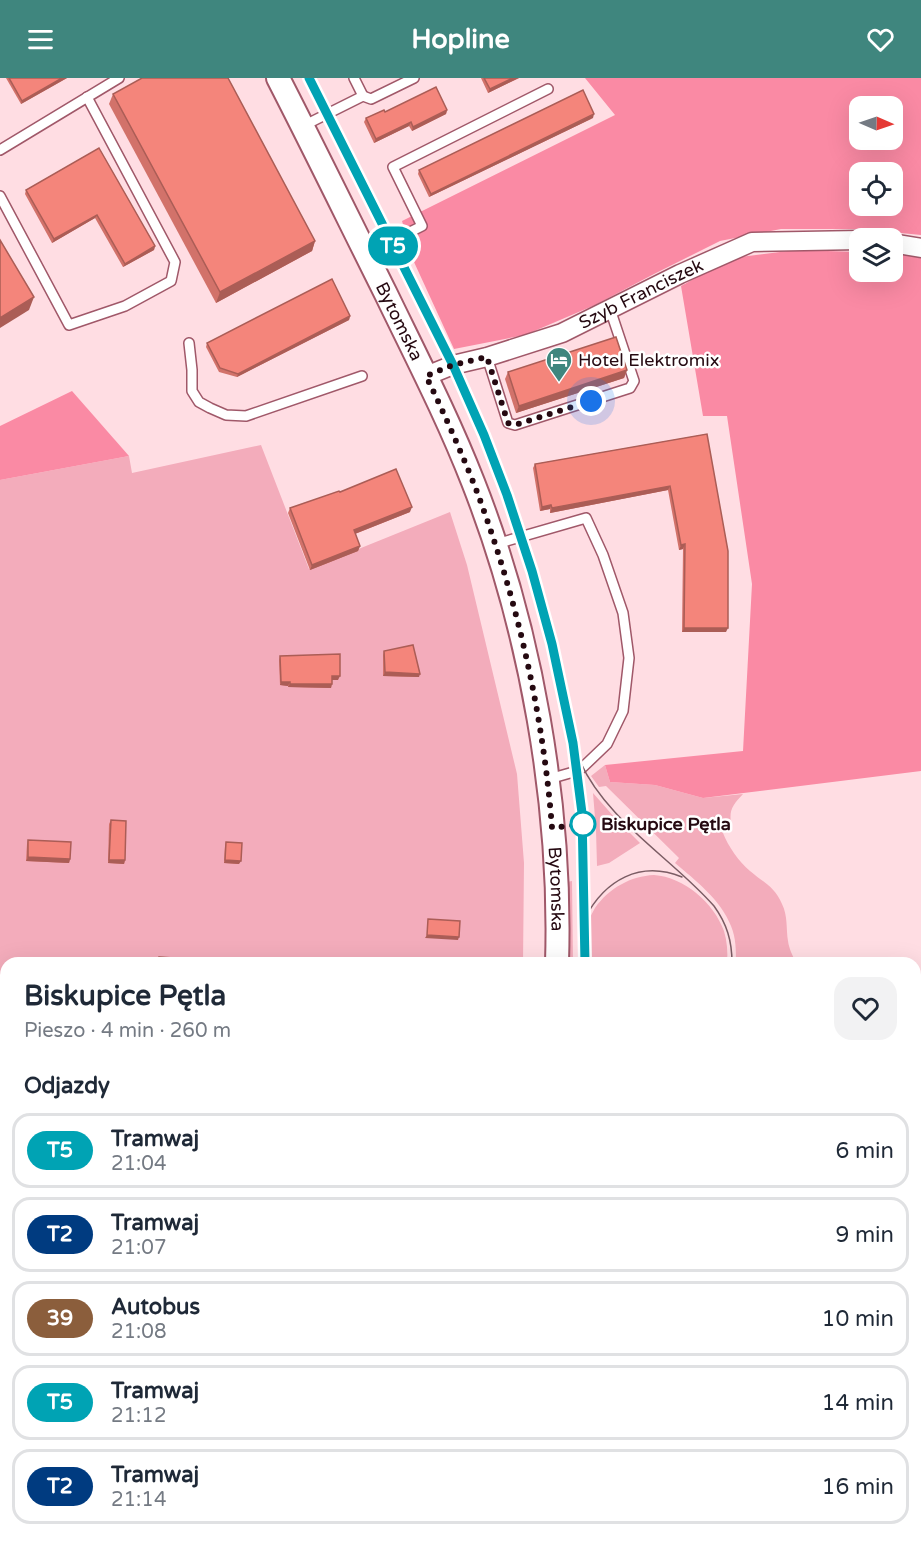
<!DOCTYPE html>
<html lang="pl">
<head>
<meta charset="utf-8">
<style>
  :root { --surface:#fff; --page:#f2f2f3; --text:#1f2937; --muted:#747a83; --line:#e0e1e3; --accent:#3f867e }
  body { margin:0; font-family:"Varela Round",sans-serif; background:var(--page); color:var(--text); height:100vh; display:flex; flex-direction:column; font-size:22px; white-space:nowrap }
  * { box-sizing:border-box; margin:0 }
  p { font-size:20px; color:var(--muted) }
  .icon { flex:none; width:33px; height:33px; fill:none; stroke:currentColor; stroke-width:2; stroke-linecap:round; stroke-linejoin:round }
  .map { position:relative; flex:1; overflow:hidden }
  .sheet { position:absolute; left:0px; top:879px; width:921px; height:590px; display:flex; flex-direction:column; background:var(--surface); border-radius:18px 18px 0 0; box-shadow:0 6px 24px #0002 }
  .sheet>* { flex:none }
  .badge { padding:0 12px; border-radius:20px; font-size:21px; line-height:39px }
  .needle { width:39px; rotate:92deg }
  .tools { position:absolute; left:849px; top:18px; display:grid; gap:12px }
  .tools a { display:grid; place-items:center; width:54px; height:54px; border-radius:12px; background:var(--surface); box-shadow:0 6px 24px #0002; font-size:30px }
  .you { position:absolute; width:30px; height:30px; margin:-15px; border:4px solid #fff; border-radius:50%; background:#1a73e8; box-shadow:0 0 0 9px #1a73e833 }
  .map>.badge { position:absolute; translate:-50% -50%; box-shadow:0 0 0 3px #fff }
  h2 { padding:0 24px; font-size:22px; line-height:54px }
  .round { display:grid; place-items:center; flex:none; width:63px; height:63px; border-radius:18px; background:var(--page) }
  .headline { display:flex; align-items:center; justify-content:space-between; height:102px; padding:0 24px }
  h1 { font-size:28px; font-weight:700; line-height:45px }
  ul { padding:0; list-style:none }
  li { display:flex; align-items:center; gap:18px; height:75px; margin:0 12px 9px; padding:0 12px; border:3px solid var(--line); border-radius:18px }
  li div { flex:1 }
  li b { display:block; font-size:22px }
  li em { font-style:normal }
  li .badge { min-width:66px; font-weight:700; text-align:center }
  header { display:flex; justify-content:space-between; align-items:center; height:78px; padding:0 24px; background:var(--accent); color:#fff; font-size:27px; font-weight:700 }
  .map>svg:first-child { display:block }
  .green { fill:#f3acbb }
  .forest { fill:#fa8aa4; fill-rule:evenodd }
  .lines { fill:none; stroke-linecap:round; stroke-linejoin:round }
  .service-casing { stroke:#a05869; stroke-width:12 }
  .minor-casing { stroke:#a05869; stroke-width:21 }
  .tertiary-casing { stroke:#a05869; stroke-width:26 }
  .service { stroke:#fff; stroke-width:9 }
  .minor { stroke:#fff; stroke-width:18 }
  .tertiary { stroke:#fff; stroke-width:22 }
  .tram { stroke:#7b5c64; stroke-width:1.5 }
  .wall { fill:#d2726a }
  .shaded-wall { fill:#ab5d56 }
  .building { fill:#f4857b; stroke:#ab5d56; stroke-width:1.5 }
  .line-casing { stroke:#fff; stroke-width:14 }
  .line { stroke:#00a3b4; stroke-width:9 }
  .walk { stroke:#250911; stroke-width:6; stroke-dasharray:0 10.8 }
  .stop-dot { fill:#fff; stroke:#00a3b4; stroke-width:3 }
  .labels { text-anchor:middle; stroke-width:5; stroke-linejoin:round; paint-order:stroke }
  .street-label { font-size:18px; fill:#250911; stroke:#fff }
  .poi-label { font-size:18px; fill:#250911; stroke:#fff; text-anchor:start }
  .stop-label { font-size:18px; font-weight:bold; fill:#250911; stroke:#fff; text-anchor:start }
</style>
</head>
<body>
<header><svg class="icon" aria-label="menu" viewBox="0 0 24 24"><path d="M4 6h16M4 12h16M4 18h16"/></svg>Hopline<svg class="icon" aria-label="heart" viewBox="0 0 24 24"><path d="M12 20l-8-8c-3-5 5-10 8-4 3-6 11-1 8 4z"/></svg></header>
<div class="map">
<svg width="921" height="1468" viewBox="0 0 921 1468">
  <rect width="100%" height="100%" fill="#ffdde3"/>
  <g class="green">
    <polygon points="261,367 309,491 450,434 467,487 517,696 524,785 523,885 6,885 6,1462 438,1463 437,1468 0,1468 0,402 129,378 132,395"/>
    <path d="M605,687L610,704L655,707L703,720L743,716C733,727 729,731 731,746L723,755C728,768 739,784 750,793C764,805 774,808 782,826C788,838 786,851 788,863C789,871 793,878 796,885H736C736,872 736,860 731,848C721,822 695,802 675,785L679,780L606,708L599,709L591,698Z"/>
    <polygon points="593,715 615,740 640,765 609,785 597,788 596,752"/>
    <path d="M654,797C684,799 714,825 724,853C727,863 728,874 727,885H589C590,871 587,856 589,843C590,838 593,834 595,830C609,810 631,798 654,797Z"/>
    <polygon points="572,803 573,885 568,885 567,804"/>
    <polygon points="915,1011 921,1014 921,1062 915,1063"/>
    <polygon points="915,1373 921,1374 921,1448 915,1426"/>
    <polygon points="475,1462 527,1463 528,1468 474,1468"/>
  </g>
  <g class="forest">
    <path d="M585,0H921V157L861,151H781L720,163L654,196L595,227L525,257L454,271L414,184L402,143L615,37ZM860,28H892V62H860ZM860,94H892V128H860Z"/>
    <polygon points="796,172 859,174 860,194 892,194 893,175 921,177 921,693 703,720 655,707 610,704 605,687 743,673 752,506 727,338 703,338 681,208 732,180"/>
    <polygon points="72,313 129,378 0,402 0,348"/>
    <polygon points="915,966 921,966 921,1014 915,1011"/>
    <polygon points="921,1062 921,1177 915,1172 915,1157 921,1154 918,1145 915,1144 915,1063"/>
    <polygon points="658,1463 763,1463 758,1468 661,1468"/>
  </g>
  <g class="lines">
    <g class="service-casing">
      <g id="service">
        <polyline points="354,0 363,18"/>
        <polyline points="303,48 363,18 371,21 414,0"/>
        <polyline points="0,72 119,0"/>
        <polyline points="0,118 69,247 125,228 171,203 175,184 87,19"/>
        <polyline points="366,176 422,148 393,89 548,11"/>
        <polyline points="189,265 192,292 192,313 199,324 210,330 226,337 246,338 362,298"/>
        <polyline points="487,279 508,345 515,347 630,310 634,303 610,231"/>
        <polyline points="496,466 586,440 603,477 623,535 629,580 623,633 607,666 583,689 577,693 549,701"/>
      </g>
    </g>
    <g class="minor-casing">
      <g id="minor">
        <polyline points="892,165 921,170"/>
        <path id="s1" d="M426,298L453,287L487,279L562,255L680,196L752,164L860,162"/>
      </g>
    </g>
    <g class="tertiary-casing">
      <g id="tertiary">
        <path id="s2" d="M278,0C315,72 350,144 386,216C416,278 448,340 473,404C531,551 562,728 557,885"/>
        <polyline points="537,1462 539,1468"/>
      </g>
    </g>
    <use href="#service" class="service"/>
    <use href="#minor" class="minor"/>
    <use href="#tertiary" class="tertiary"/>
    <g class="tram">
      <polyline points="309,0 453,287 476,338 492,377 532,493 552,566 577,693 584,758 585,885"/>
      <path d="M579,681C605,742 672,780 714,828C727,846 732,863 732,885"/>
      <path d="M585,840C605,802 640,782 682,799"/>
      <polyline points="569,1462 571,1468"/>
    </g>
  </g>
  <g class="wall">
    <polygon points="6,0 67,0 21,26"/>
    <polygon points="481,0 519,0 488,15"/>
    <polygon points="113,16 315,163 312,173 216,225 109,26"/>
    <polygon points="447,32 446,36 412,53 409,48 374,65 364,44 366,40 385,34"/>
    <polygon points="593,40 429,119 418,96 419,92"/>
    <polygon points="99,70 155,168 154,172 123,189 95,140 52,165 25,116 26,112"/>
    <polygon points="350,238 349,242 237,299 219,294 206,269 207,265"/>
    <polygon points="627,292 624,300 516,335 505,301 508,294"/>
    <polygon points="707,356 726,554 682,554 683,471 679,472 668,412 550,435 550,431 540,433 533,390 535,386"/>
    <polygon points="340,414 410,434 355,456 360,468 358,473 310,492 288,435 290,430"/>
    <polygon points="384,573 419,599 383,598 383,577"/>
    <polygon points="280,578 338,602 332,602 331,610 288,609 288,608 280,607 279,582"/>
    <polygon points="111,742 125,782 124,786 108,785 109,746"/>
    <polygon points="28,762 70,781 69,785 26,783 27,766"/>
    <polygon points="226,764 239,786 224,785 225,768"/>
  </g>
  <g class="shaded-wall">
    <polygon points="62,0 67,0 21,26 22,23"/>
    <polygon points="513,0 519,0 488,15 490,11"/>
    <polygon points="447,32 446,36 412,53 413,49"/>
    <polygon points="594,36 593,40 429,119 431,116"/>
    <polygon points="411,44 409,48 374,65 376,61"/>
    <polygon points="97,137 95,140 52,165 54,161"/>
    <polygon points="315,163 312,173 216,225 220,214"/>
    <polygon points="155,168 154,172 123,189 125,186"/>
    <polygon points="34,219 29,232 0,250 0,240"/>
    <polygon points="350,238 349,242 237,299 238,296"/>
    <polygon points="627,292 624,300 516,335 519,328"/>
    <polygon points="670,408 668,412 550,435 552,430"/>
    <polygon points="551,427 550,431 540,433 542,429"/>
    <polygon points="412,429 410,434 352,457 354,452"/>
    <polygon points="685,466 683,471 679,472 681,467"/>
    <polygon points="360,468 358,473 310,492 312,487"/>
    <polygon points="684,550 728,550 726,554 682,554"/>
    <polygon points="385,594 420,596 419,599 383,598"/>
    <polygon points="332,598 340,598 338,602 331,602"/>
    <polygon points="281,604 290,604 288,608 280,607"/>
    <polygon points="290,606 332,606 331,610 288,609"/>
    <polygon points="28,779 70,781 69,785 26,783"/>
    <polygon points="109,782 125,782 124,786 108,785"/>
    <polygon points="225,782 241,783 239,786 224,785"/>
    <polygon points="427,857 459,859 458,862 425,860"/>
    <polygon points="0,943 6,943 6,947 0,946"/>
  </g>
  <g class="building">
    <polygon points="9,0 62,0 22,23"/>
    <polygon points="142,0 228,0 315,163 220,214 113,16"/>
    <polygon points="484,0 513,0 490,11"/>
    <polygon points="436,9 447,32 413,49 411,44 376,61 366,40 384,32 385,34"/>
    <polygon points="583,12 594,36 431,116 419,92"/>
    <polygon points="99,70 155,168 125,186 97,137 54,161 26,112"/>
    <polygon points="0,162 34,219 0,240"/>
    <polygon points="332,201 350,238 238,296 220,290 207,265"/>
    <polygon points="616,259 627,292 519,328 508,294"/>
    <polygon points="707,356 728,473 728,550 684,550 685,466 681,467 670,408 552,430 551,427 542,429 535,386"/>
    <polygon points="396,391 412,429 354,452 360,468 312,487 290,430 339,413 340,414"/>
    <polygon points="413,567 420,596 385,594 384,573"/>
    <polygon points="340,576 340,598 332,598 332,606 290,606 290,604 281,604 280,578"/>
    <polygon points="111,742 126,743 125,782 109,782"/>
    <polygon points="28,762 71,764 70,781 28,779"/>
    <polygon points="226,764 242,765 241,783 225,782"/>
    <polygon points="428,841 460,843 459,859 427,857"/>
    <polygon points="159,879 173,880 173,885 159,885"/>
    <polygon points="0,906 6,907 6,943 0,943"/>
  </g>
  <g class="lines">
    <g class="line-casing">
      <polyline id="line" points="309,0 453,287 484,357 507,417 532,493 552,566 573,665 582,735 585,885"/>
    </g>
    <use href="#line" class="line"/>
    <path class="walk" d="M583,746L552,750C543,633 516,516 474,406C459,369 443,333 426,298L453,287L487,279L508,345L515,347L591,323"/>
  </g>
  <defs>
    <g id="hotel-pin" transform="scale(1.35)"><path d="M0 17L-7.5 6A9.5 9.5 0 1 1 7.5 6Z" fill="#3f867e" stroke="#fff"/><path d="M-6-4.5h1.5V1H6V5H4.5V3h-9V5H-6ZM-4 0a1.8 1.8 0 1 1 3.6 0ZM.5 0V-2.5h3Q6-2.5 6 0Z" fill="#fff"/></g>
  </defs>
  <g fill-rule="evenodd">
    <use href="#hotel-pin" x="559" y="282"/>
  </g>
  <circle class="stop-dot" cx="583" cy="746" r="12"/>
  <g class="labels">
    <g class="street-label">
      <text dy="6" stroke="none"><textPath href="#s1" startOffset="231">Szyb Franciszek</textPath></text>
      <text dy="6" stroke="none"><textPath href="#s2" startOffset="272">Bytomska</textPath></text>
      <text dy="6" stroke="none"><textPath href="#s2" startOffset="866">Bytomska</textPath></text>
    </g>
    <g class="poi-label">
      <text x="578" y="288">Hotel Elektromix</text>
    </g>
    <g class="stop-label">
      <text x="601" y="752">Biskupice Pętla</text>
    </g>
  </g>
</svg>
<div class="tools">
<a><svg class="needle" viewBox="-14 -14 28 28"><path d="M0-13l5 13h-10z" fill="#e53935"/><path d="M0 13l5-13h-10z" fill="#747a83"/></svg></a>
<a><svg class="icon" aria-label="locate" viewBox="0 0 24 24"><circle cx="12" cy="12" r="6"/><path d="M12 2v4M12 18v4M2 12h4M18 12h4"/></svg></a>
<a><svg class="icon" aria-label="layers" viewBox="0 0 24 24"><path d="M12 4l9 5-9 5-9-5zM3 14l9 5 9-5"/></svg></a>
</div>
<div class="you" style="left:591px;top:323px"></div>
<b class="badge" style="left:393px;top:168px;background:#00a3b4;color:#fff">T5</b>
<section class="sheet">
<div class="headline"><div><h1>Biskupice Pętla</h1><p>Pieszo · 4 min · 260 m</p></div><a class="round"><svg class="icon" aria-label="heart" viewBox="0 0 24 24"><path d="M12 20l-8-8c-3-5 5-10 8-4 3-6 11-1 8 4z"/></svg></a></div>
<h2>Odjazdy</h2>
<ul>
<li><span class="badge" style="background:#00a3b4;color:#fff">T5</span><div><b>Tramwaj</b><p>21:04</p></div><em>6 min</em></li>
<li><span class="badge" style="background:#003b80;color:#fff">T2</span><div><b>Tramwaj</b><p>21:07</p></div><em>9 min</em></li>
<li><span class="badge" style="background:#8b5e3c;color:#fff">39</span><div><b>Autobus</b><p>21:08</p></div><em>10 min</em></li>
<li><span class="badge" style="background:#00a3b4;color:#fff">T5</span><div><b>Tramwaj</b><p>21:12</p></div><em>14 min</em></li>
<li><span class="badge" style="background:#003b80;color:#fff">T2</span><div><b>Tramwaj</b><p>21:14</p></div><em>16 min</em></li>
</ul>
</section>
</div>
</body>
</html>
